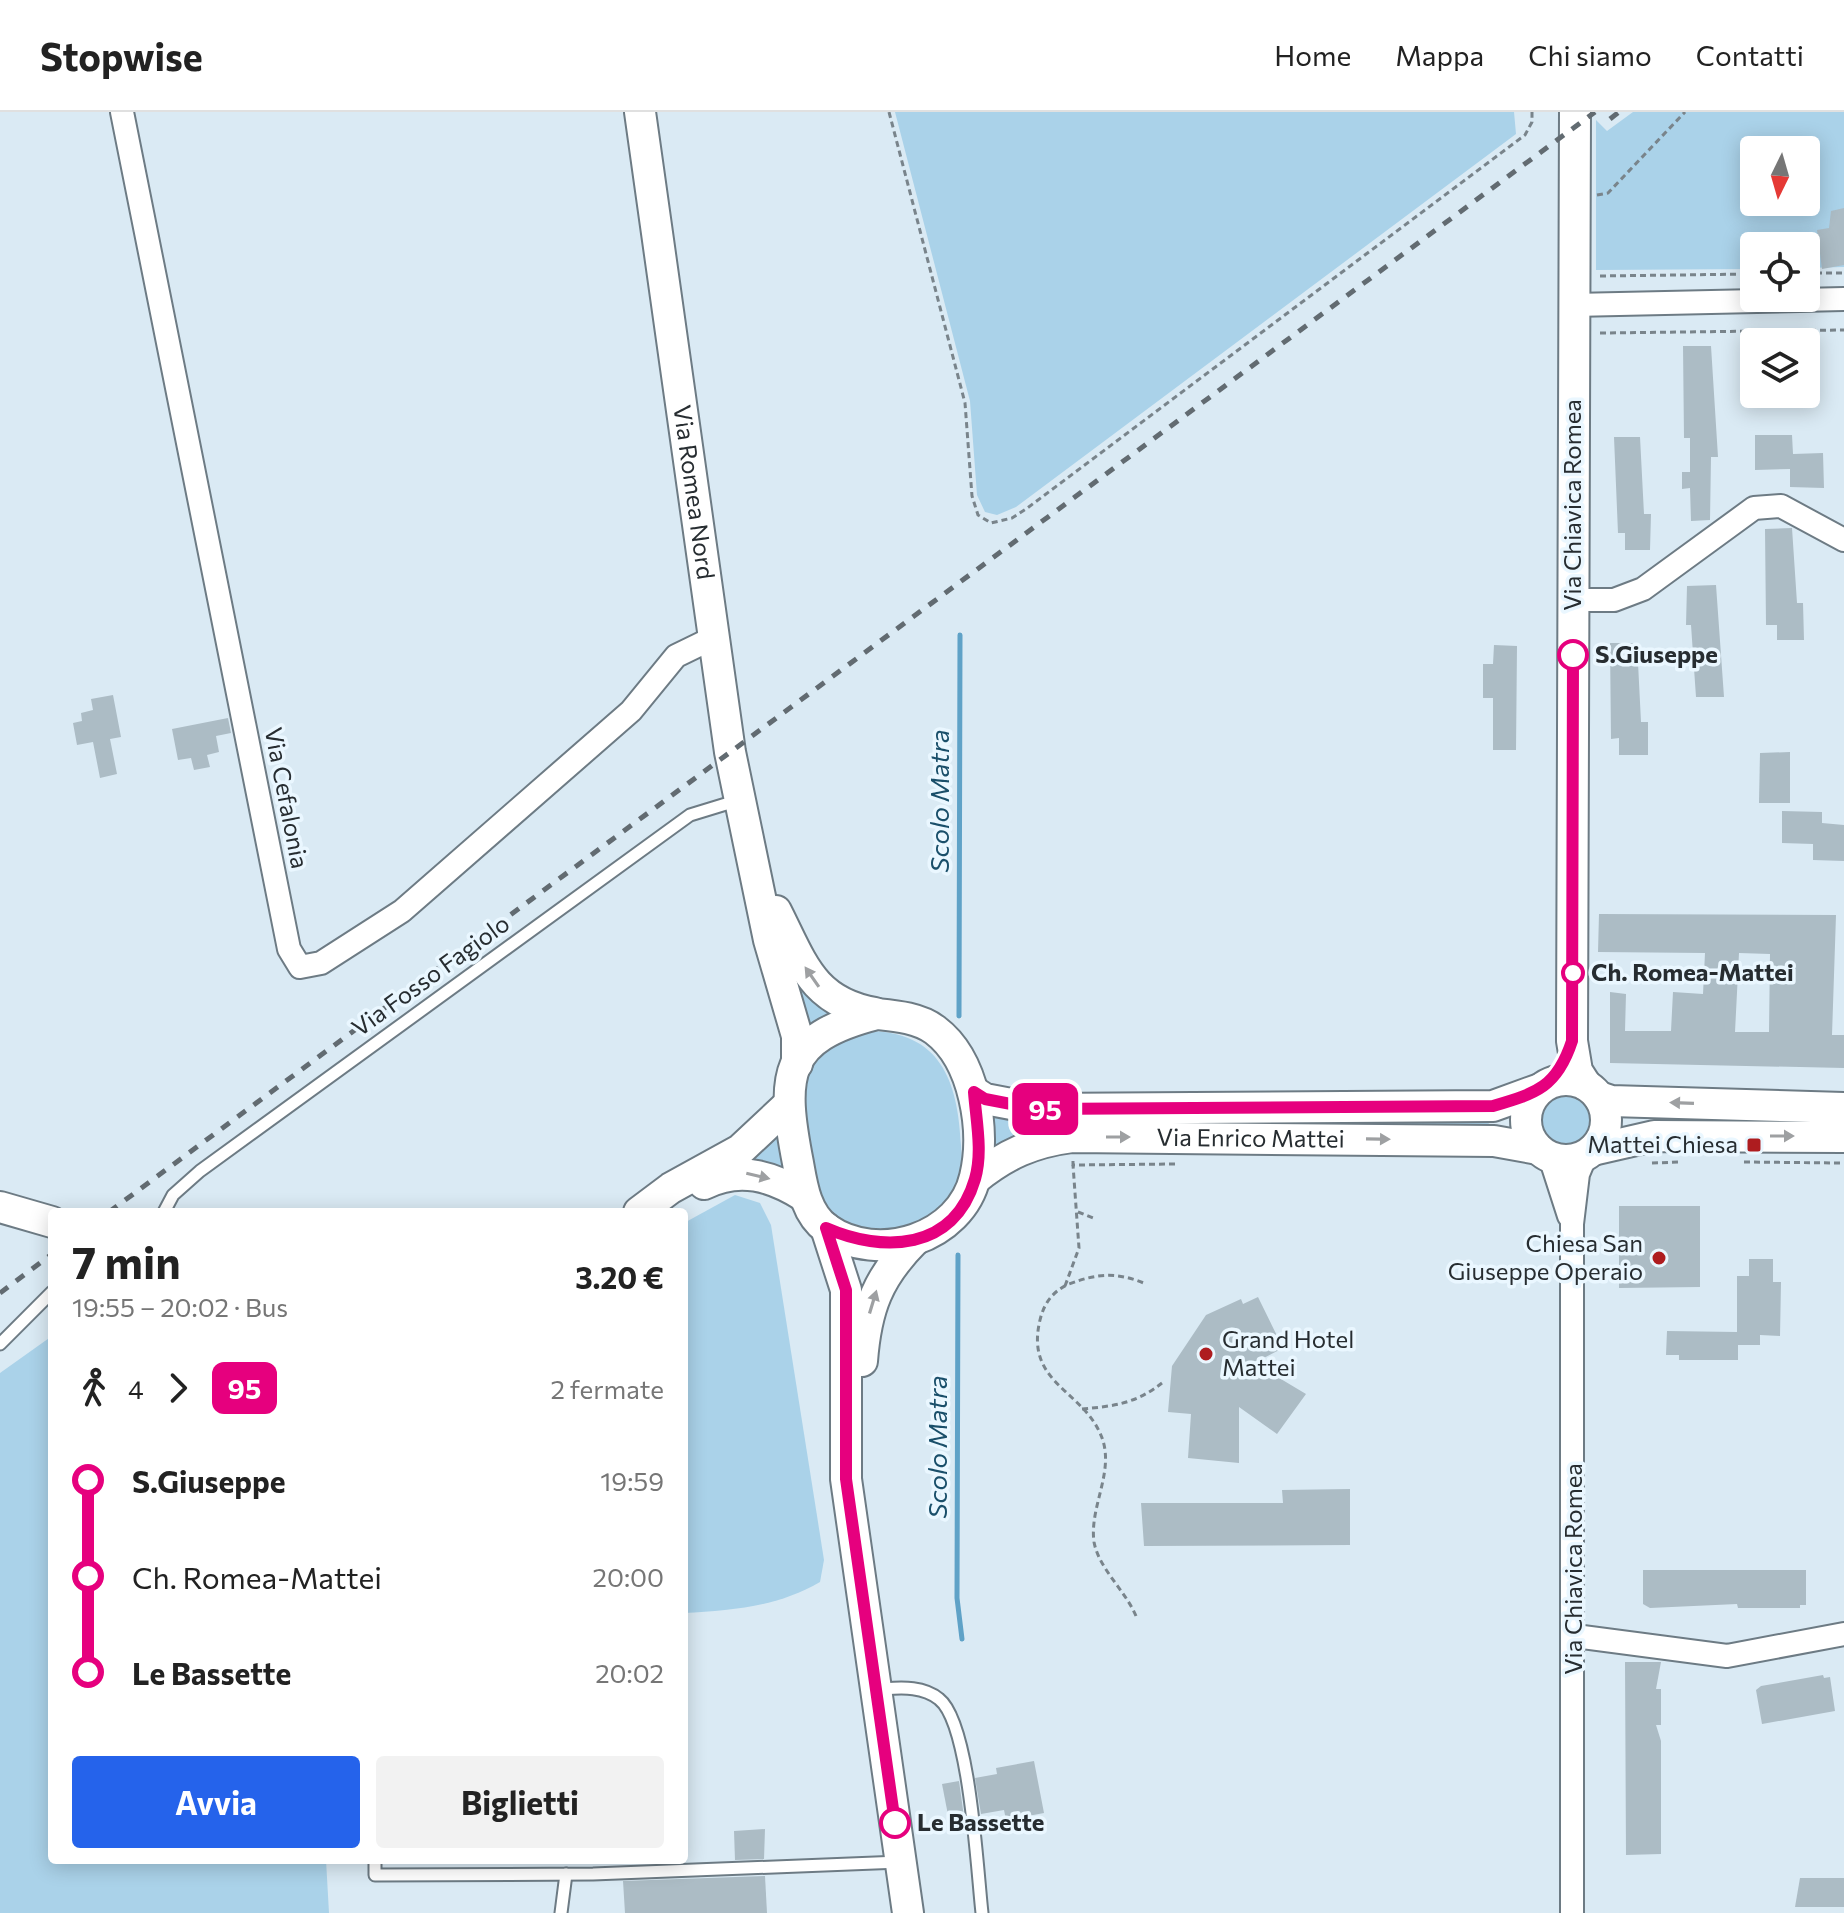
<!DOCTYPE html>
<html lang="it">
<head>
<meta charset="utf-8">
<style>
  :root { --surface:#fff; --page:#f2f2f2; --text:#222; --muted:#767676; --line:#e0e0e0; --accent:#2563eb }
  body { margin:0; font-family:Commissioner,sans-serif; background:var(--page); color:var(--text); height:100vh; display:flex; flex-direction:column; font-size:30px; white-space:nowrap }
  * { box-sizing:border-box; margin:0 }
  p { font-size:26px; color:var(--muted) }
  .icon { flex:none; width:44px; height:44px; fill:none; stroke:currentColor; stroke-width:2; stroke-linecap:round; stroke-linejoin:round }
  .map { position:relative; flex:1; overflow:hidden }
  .drawer { position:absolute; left:48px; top:1096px; width:640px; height:656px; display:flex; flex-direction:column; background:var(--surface); border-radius:8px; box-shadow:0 4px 20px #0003 }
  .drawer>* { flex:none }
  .badge { padding:0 16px; border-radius:12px; font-size:28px; line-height:52px }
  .needle { width:52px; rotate:185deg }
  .controls { position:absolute; left:1740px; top:24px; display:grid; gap:16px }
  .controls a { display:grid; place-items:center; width:80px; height:80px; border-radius:8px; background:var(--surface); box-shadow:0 4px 20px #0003; font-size:40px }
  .map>.badge { position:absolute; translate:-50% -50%; box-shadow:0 0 0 4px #fff }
  .legs { display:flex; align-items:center; gap:12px; height:88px; padding:0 24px; font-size:26px }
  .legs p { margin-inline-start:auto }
  .overview { display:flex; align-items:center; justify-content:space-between; height:136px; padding:0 24px }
  h1 { font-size:44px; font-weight:700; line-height:60px }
  .primary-button { display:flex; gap:16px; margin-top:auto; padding:16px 24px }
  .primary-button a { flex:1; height:92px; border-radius:8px; background:var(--accent); color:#fff; font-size:32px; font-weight:700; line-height:92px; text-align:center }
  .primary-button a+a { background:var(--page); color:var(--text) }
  ul { padding:0 24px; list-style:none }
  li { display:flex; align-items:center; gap:28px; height:96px; font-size:30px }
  li i { display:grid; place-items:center; width:12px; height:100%; margin:0 10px; background:currentColor }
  li i::after { content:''; width:20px; height:20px; margin:-10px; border:6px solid; border-radius:50%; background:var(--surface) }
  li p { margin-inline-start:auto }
  li:first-child i { background:linear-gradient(#0000 50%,currentColor 0) }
  li:last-child i { background:linear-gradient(currentColor 50%,#0000 0) }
  header { display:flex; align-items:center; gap:48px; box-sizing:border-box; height:112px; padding:0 40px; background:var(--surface); border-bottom:2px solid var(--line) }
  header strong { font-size:38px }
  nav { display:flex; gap:44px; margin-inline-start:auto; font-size:28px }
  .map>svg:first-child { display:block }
  .green { fill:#aad2e9; fill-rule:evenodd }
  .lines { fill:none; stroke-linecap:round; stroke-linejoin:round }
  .stream { stroke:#5fa2c7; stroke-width:5 }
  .building { fill:#acbcc5; fill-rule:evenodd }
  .lane-casing { stroke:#6d7b84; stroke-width:15 }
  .street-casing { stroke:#6d7b84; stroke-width:26 }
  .secondary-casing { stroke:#6d7b84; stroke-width:34 }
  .path { stroke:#79848b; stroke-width:3; stroke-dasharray:6 4; stroke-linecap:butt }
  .lane { stroke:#fff; stroke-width:11 }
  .street { stroke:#fff; stroke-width:22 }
  .secondary { stroke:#fff; stroke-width:30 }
  .rail { stroke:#626b71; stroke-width:5; stroke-dasharray:10 10; stroke-linecap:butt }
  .oneway { fill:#9ea0a2 }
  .line-1-casing { stroke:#fff; stroke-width:18 }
  .line-1 { stroke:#e6007e; stroke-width:12 }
  .stop-1-dot { fill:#fff; stroke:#e6007e; stroke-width:4 }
  .poi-dot { fill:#ae1c1f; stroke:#eaf7ff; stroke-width:3 }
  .labels { text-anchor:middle; stroke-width:7; stroke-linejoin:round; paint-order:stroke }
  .street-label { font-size:24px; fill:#272d31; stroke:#eaf7ff }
  .stop-label { font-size:24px; font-weight:bold; fill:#272d31; stroke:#eaf7ff; text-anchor:start }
  .poi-label { font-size:24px; fill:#272d31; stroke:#eaf7ff; text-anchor:end }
  .water-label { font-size:26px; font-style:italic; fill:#1a4f6a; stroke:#eaf7ff }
</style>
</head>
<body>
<header>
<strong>Stopwise</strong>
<nav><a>Home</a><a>Mappa</a><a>Chi siamo</a><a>Contatti</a></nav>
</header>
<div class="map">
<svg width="1844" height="1801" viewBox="0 0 1844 1801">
  <rect width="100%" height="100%" fill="#daeaf4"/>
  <g class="green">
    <polygon points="895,0 1514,0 1516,22 1016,395 997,403 985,400 977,383 970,289"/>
    <path d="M1633,0H1844V155L1806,156V134H1754V157L1596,158V8L1607,19ZM1754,38H1806V90H1754Z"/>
    <polygon points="791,850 844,900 807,925"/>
    <path d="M867,919C940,919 958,968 961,1033C962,1049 965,1066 956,1080C943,1103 912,1120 885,1121C830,1123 821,1090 809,1046C790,984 797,936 867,919Z"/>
    <circle cx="1566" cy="1008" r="27"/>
    <polygon points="984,1001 1488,1007 1490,1019 1064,1019 988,1051"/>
    <polygon points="776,1011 779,1038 787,1065 728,1053"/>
    <path d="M735,1083L760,1091L771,1113L824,1448L820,1470C777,1495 733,1498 684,1501V1111Z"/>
    <polygon points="52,1224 52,1748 326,1748 329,1801 0,1801 0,1261"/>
  </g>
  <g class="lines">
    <g class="stream">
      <polyline points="959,904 960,523"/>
      <polyline points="958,1143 957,1486 962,1527"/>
    </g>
  </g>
  <g class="building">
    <polygon points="1844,96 1844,153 1822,157 1817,118 1829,116 1831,99"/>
    <polygon points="1683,234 1711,234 1718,345 1711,345 1710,408 1691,409 1690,376 1682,377 1682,360 1690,360 1690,326 1684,326"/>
    <polygon points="1755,323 1792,323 1793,342 1823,341 1824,376 1790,375 1790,357 1755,358"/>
    <polygon points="1614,325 1640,325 1644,402 1651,402 1650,438 1625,438 1625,421 1618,421"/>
    <polygon points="1792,416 1797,491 1803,491 1804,528 1777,528 1777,513 1766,513 1765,417"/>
    <polygon points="1716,473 1724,585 1696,585 1691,513 1686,513 1687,474"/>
    <polygon points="1610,531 1637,531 1641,610 1648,610 1648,643 1619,643 1619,626 1611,627"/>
    <polygon points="1494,533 1517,534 1516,638 1493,638 1493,586 1483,586 1483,552 1493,552"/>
    <polygon points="113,583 121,625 110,627 117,662 100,666 93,630 77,633 73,611 82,609 81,601 93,598 91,587"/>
    <polygon points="228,606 231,621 216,624 219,640 207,643 210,655 194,658 191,646 178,648 172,617"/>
    <polygon points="1790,640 1790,691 1759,691 1760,641"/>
    <polygon points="1782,699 1822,700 1822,711 1844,713 1844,749 1813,748 1813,732 1782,731"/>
    <path d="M1599,802L1836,803L1832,923H1844V956L1610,951V880L1626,882L1625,919H1671L1673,880L1703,882L1705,841L1598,840ZM1739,841L1770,842L1769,920H1735Z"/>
    <polygon points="1619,1094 1700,1094 1700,1175 1619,1176"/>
    <polygon points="1749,1147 1773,1147 1773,1170 1781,1170 1780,1224 1760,1223 1760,1233 1738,1233 1738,1248 1679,1248 1679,1243 1666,1243 1667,1219 1737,1220 1737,1164 1749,1164"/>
    <polygon points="1258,1185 1283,1236 1254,1251 1306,1282 1277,1322 1239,1295 1239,1351 1188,1346 1191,1302 1168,1300 1172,1254 1206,1203 1241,1187 1243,1192"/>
    <polygon points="1350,1377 1350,1433 1144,1434 1141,1391 1283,1391 1282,1378"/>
    <polygon points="1643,1458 1806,1458 1806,1493 1800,1493 1800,1496 1738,1496 1737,1492 1650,1496 1643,1492"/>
    <polygon points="1625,1550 1661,1550 1656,1577 1661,1577 1661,1613 1656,1613 1661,1629 1661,1742 1626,1743"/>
    <polygon points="1823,1563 1824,1566 1830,1565 1835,1599 1762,1612 1756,1578 1761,1574"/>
    <polygon points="1034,1649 1044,1701 1006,1708 1004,1698 981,1702 975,1666 997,1662 996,1656"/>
    <polygon points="959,1669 964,1705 949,1708 942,1672"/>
    <polygon points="765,1717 764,1747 735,1748 734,1719"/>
    <polygon points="765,1764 767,1801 625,1801 623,1769"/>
    <polygon points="1800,1766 1844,1766 1844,1795 1795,1795"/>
  </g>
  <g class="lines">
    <g class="lane-casing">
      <g id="lane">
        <polyline points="164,1100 173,1083 200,1059 690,703 739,688"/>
        <polyline points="0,1232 52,1180"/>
        <path d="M879,1577C899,1576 922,1573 939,1587C970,1611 977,1758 982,1801"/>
        <polyline points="375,1748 375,1763 593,1762 900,1750"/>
        <polyline points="561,1801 566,1762"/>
      </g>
    </g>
    <g class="street-casing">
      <g id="street">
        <polyline points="122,0 289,837 300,855 321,851 402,799 631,599 676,544 713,526"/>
        <polyline points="1573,193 1844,187"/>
        <polyline points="1572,488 1614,488 1643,477 1754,396 1781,394 1844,428"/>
        <polyline points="1550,1045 1569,1104"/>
        <polyline points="1575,1524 1727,1544 1844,1522"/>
        <polyline points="1572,1801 1572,1112 1578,1062 1586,1043"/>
      </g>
    </g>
    <g class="secondary-casing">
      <g id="secondary">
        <path id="s1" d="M640,0L730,640L769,828L797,924V952"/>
        <polyline points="1575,0 1572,929 1577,959 1586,973"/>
        <path d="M776,799C802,850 812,890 875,901"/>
        <path d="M877,902C897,904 919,906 935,918C975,948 986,1019 975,1065C961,1126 878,1153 827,1117C806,1102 802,1074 798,1051C781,964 782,926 877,902Z"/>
        <circle cx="1566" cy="1008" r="40"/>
        <polyline points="974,980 985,987 1037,997 1493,994 1540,977"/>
        <polyline points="1599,985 1611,989 1844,996"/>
        <polyline points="1593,1038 1654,1024 1844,1025"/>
        <path id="s2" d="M975,1067C1006,1042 1033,1030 1072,1025L1494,1029L1538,1037"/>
        <path d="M704,1072C740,1054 772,1064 804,1084"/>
        <polyline points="0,1095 52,1110"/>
        <polyline points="639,1100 671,1076 740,1038 787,994"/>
        <polyline points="826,1116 846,1178 846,1367 908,1801"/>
        <path d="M862,1249C866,1196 878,1165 915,1128"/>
      </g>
    </g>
    <g class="path">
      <polyline points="889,0 965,291 972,384 978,403 991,411 1012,406 1026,397 1525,23 1532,10 1532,0"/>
      <polyline points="1597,83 1608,81 1685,0"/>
      <polyline points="1806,161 1844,161"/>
      <polyline points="1600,164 1754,162"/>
      <polyline points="1600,221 1844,218"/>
      <polyline points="1073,1049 1073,1053 1177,1052"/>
      <polyline points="1744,1050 1840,1051"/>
      <polyline points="1652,1051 1680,1050"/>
      <polyline points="1078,1100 1093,1106"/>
      <polyline points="1065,1174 1079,1136 1073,1053"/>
      <path d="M1082,1297C1114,1294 1135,1292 1162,1271"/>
      <path d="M1136,1504C1125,1478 1099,1457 1094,1430C1089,1393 1117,1357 1100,1321C1080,1277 1025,1270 1040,1208C1044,1191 1053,1179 1069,1172C1098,1161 1118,1160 1146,1172"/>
    </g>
    <use href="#lane" class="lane"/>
    <use href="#street" class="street"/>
    <use href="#secondary" class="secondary"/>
    <g class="rail">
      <polyline points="1610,7 1619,0"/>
      <polyline points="109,1100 1595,0"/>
      <polyline points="0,1181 52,1142"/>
    </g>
  </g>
  <defs><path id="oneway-solid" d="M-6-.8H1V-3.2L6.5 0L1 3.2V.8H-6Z" transform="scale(2)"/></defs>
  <g class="oneway">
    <use href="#oneway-solid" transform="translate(812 865) rotate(-125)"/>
    <use href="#oneway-solid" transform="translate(1682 991) rotate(-178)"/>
    <use href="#oneway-solid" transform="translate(1782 1024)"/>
    <use href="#oneway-solid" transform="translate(1118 1025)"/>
    <use href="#oneway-solid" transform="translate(1378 1027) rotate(1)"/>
    <use href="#oneway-solid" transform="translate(758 1064) rotate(13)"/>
    <use href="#oneway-solid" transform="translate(873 1190) rotate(-73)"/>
  </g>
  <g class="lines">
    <g class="line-1-casing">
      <path id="line-1" d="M895,1711L846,1367V1178L826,1116C883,1141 954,1139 975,1067C983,1040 976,1008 974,980L985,987L1037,997L1493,994C1537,981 1557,975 1572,929L1573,543"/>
    </g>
    <use href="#line-1" class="line-1"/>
  </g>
  <g class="stop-1-dot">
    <circle cx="1573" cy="543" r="14"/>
    <circle cx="1573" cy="861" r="10"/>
    <circle cx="895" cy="1711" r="14"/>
  </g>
  <g class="poi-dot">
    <rect x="1746" y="1025" width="16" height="16" rx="4"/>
    <circle cx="1659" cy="1146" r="8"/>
    <circle cx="1206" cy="1242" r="8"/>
  </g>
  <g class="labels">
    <g class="street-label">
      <text dy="8" stroke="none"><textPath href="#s1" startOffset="384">Via Romea Nord</textPath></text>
      <text transform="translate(1573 393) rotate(-90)" y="8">Via Chiavica Romea</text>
      <text transform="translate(286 686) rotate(79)" y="8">Via Cefalonia</text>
      <text transform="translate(431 864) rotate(-36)" y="8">Via Fosso Fagiolo</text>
      <text dy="8" stroke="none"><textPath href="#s2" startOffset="286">Via Enrico Mattei</textPath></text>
      <text transform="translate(1574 1457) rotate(-90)" y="8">Via Chiavica Romea</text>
    </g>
    <g class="stop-label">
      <text x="1595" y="551">S.Giuseppe</text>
      <text x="1591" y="869">Ch. Romea-Mattei</text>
      <text x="917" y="1719">Le Bassette</text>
    </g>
    <g class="poi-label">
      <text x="1738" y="1041">Mattei Chiesa</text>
      <text x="1643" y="1140">Chiesa San<tspan x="1643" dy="28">Giuseppe Operaio</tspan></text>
      <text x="1222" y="1236" text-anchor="start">Grand Hotel<tspan x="1222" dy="28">Mattei</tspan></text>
    </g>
    <g class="water-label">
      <text transform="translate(940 689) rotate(-90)" y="9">Scolo Matra</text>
      <text transform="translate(938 1335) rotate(-90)" y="9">Scolo Matra</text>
    </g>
  </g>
</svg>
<div class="controls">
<a><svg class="needle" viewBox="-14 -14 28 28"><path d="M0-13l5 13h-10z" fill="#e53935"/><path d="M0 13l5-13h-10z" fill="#767676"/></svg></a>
<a><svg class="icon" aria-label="locate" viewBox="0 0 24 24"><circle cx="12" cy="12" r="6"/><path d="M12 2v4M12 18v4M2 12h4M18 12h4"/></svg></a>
<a><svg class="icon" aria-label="layers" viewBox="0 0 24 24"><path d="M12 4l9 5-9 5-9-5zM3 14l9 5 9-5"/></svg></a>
</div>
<b class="badge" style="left:1045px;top:997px;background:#e6007e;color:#fff">95</b>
<section class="drawer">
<div class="overview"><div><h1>7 min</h1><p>19:55 – 20:02 · Bus</p></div><b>3.20 €</b></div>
<div class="legs"><svg class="icon" aria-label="walk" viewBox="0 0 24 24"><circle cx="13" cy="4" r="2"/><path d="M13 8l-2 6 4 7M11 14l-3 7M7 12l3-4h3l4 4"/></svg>4<svg class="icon" aria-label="forward" viewBox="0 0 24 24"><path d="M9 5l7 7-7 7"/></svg><b class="badge" style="background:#e6007e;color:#fff">95</b><p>2 fermate</p></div>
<ul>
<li><i style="color:#e6007e"></i><b>S.Giuseppe</b><p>19:59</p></li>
<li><i style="color:#e6007e"></i><span>Ch. Romea-Mattei</span><p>20:00</p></li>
<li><i style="color:#e6007e"></i><b>Le Bassette</b><p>20:02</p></li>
</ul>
<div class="primary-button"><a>Avvia</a><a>Biglietti</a></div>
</section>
</div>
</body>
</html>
